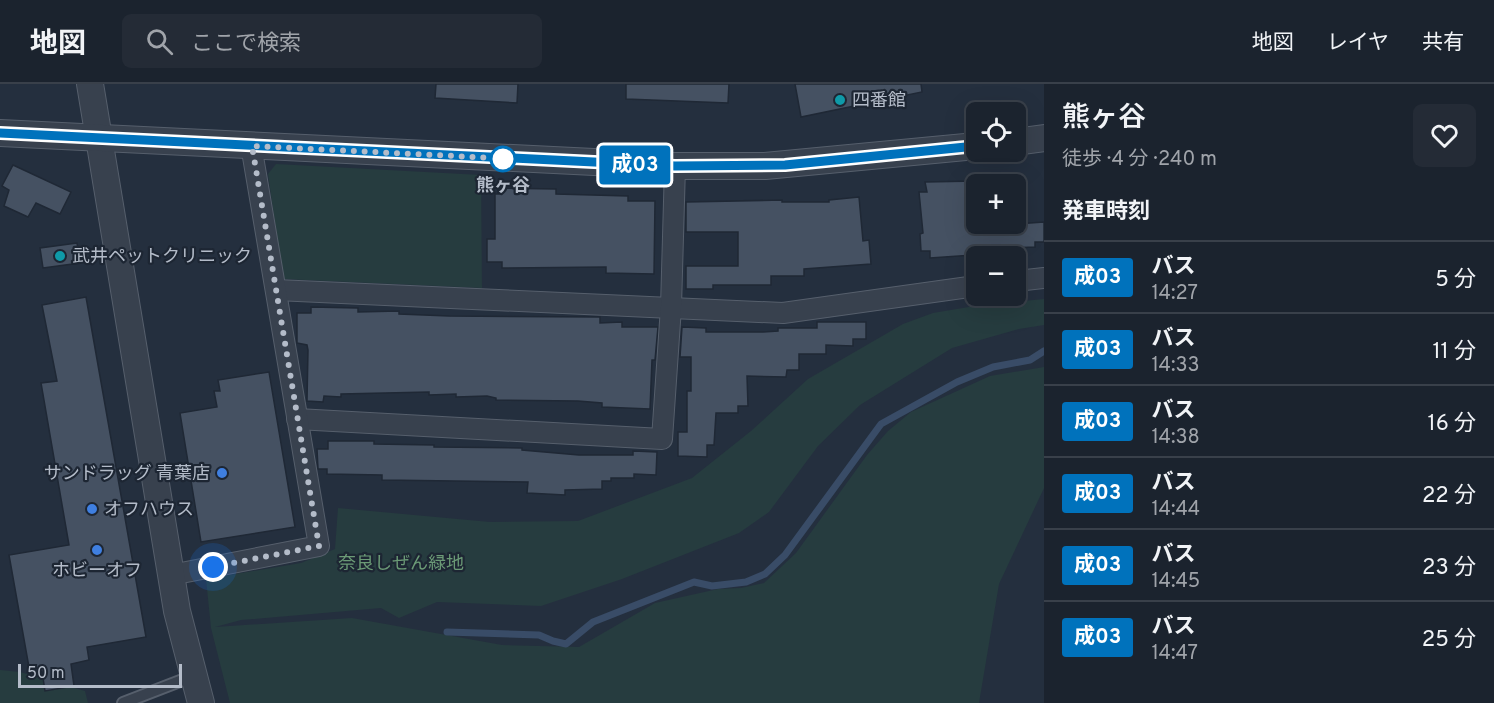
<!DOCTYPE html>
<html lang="ja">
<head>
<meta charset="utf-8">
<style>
  :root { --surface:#1b232e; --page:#242b36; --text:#f1f3f6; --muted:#a0a4aa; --line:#39404a }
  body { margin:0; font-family:Overpass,"Noto Sans JP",sans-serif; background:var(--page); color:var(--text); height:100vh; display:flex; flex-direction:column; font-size:22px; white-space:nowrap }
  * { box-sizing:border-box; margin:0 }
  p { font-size:20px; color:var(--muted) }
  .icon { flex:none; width:33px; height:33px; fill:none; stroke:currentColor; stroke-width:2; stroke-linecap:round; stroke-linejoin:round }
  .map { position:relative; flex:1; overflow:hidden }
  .drawer { display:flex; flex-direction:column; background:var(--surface); width:450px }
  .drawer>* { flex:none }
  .badge { padding:0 12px; border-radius:4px; font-size:21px; line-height:39px }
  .controls { position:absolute; left:966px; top:18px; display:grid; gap:12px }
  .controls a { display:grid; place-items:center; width:60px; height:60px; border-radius:9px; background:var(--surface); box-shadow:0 6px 24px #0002,0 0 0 2px var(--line); font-size:30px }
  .scale { position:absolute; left:18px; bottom:15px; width:164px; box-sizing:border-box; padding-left:6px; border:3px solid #b4bcc9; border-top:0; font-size:16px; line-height:21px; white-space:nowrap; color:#b4bcc9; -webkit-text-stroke:4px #1d2633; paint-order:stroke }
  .you { position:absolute; width:30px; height:30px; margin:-15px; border:4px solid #fff; border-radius:50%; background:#1a73e8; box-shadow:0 0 0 9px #1a73e833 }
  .map>.badge { position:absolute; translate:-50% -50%; box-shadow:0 0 0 3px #fff }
  h2 { padding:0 18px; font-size:22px; line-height:54px }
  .round { display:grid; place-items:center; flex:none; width:63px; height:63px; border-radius:9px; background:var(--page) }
  .headline { display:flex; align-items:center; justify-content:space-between; height:102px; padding:0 18px }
  h1 { font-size:28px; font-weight:600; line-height:45px }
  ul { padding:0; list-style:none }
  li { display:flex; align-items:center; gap:18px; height:72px; padding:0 18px; border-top:2px solid var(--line) }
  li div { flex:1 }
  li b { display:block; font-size:22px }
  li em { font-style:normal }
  li .badge { min-width:66px; font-weight:700; text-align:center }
  header { display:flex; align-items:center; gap:36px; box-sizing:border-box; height:84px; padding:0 30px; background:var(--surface); border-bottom:2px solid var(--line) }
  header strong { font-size:28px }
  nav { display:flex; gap:33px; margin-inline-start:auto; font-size:21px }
  .search { width:420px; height:54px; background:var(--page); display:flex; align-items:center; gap:15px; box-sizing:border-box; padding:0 21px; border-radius:9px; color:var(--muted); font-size:22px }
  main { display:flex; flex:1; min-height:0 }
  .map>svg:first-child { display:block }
  .green { fill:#263c3f }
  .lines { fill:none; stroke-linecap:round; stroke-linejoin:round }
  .stream { stroke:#394c67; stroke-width:7 }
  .building { fill:#455162; stroke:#1f2835; stroke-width:1.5 }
  .service-casing { stroke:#565f6c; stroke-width:14 }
  .minor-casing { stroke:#565f6c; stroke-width:22 }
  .tertiary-casing { stroke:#565f6c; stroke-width:28 }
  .service { stroke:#38414e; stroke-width:10 }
  .minor { stroke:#38414e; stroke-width:20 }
  .tertiary { stroke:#38414e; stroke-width:26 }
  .line-casing { stroke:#fff; stroke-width:14 }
  .line { stroke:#0072bc; stroke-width:9 }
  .walk { stroke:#b4bcc9; stroke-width:6; stroke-dasharray:0 10.8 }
  .culture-dot { fill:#0f9aa8; stroke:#1d2633; stroke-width:2 }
  .stop-dot { fill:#fff; stroke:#0072bc; stroke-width:3 }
  .shop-dot { fill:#3f7fe0; stroke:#1d2633; stroke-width:2 }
  .labels { text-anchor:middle; stroke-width:4.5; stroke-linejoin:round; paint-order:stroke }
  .poi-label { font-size:18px; fill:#b4bcc9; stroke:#1d2633; text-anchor:start }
  .stop-label { font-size:18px; font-weight:bold; fill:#b4bcc9; stroke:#1d2633 }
  .park-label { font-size:18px; fill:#6b9a76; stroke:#1d2633 }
</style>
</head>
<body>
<header>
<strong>地図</strong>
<div class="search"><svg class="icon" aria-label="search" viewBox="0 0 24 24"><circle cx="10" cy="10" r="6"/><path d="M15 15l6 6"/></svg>ここで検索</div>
<nav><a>地図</a><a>レイヤ</a><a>共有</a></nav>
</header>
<main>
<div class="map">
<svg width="1044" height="619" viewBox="0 0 1044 619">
  <rect width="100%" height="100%" fill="#242f3e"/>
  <g class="green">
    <polygon points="276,80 481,91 482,204 283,195 268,90"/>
    <polygon points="1044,215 1044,241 1019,245 952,264 860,321 818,362 769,428 739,449 622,495 541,522 437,518 399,534 381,524 241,536 215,543 352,534 502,561 579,563 655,519 718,505 741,504 764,499 796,469 867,371 888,347 911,328 990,292 1044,283 1044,404 999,500 979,619 230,619 211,544 206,495 301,479 335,465 338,424 490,438 578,437 692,394 751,347 808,295 903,240 933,229 981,221"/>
    <polygon points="0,586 20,588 85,607 88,619 0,619"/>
  </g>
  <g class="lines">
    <polyline class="stream" points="447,548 539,551 553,557 566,560 593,538 694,498 712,502 746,498 765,490 785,471 881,340 957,298 993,283 1030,276 1044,267"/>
  </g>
  <g class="building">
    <polygon points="436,0 518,0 517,19 435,14"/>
    <polygon points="626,0 729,0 728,19 626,15"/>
    <polygon points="795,0 921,0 922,8 801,33"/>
    <polygon points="13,81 71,108 60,130 36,119 28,133 4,122 9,106 2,102"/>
    <polygon points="976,97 976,143 1044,138 1044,158 1035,158 1035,163 1010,164 1010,168 1005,168 1005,172 988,172 988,170 930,174 930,167 921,167 920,150 923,149 919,108 927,108 925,98"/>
    <polygon points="499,104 556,105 556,110 628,112 628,117 655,117 654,190 606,189 606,183 502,184 502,178 487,178 487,155 495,155 495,110 499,110"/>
    <polygon points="859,113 863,157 869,156 871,180 804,185 804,192 771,192 771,201 713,201 713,205 686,205 686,182 738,182 738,148 686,148 686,118 782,116 782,118 829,118 829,116"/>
    <polygon points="77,159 80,179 43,184 40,164"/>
    <polygon points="86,213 146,553 87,563 89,576 71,580 74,602 45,607 42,587 30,589 9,471 69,461 41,299 57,297 42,221"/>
    <polygon points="311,223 358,224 358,228 399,227 399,230 449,232 600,233 600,239 622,238 622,243 658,243 655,276 652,276 650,325 602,323 602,319 578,317 496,316 496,314 487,312 456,313 456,310 429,311 429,308 341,310 341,313 324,312 323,318 307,317 308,266 307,261 297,259 297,229 311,229"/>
    <polygon points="817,238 866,238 866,255 853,255 853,262 826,261 826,270 799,270 799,286 787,286 786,293 747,292 748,322 738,322 738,329 716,329 714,361 707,361 707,373 678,372 678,348 687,348 687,307 691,307 691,273 680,273 682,243 706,244 706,248 763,248 778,247 778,244 817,244"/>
    <polygon points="269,288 295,443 201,458 180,329 217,323 214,307 220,307 218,296"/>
    <polygon points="328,357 374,357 374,360 434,361 434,363 522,364 522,366 579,371 633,371 633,367 657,368 656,391 634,390 634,394 611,394 611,397 602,397 602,405 565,406 565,411 527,409 528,398 382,396 382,391 327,390 327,385 318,385 317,365 328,365"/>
  </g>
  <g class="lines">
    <g class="service-casing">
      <polyline id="service" points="123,619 193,592"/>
    </g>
    <g class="minor-casing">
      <g id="minor">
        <polyline points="1016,197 1044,194"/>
        <polyline points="276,206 783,229 976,202"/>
        <polyline points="297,335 662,355 671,223 675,82"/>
        <polyline points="171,491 319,462 251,61"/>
      </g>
    </g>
    <g class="tertiary-casing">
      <g id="tertiary">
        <polyline points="90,0 177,527 201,619"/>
        <polyline points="0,49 675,82 765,82 976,62"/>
        <polyline points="1016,58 1044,54"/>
      </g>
    </g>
    <use href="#service" class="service"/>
    <use href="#minor" class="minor"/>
    <use href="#tertiary" class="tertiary"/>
  </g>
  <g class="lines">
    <g class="line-casing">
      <polyline id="line" points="0,49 675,82 785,81 976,62"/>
    </g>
    <use href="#line" class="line"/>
    <polyline class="walk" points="213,483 319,462 252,62 514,75 503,75"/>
  </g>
  <g class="culture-dot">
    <circle cx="840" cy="16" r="6"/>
    <circle cx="60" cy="172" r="6"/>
  </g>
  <circle class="stop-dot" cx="503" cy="75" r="12"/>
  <g class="shop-dot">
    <circle cx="222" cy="389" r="6"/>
    <circle cx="92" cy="425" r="6"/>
    <circle cx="97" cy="466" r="6"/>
  </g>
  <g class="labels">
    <g class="poi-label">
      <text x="852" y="22">四番館</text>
      <text x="72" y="178">武井ペットクリニック</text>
      <text x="210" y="395" text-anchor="end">サンドラッグ 青葉店</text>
      <text x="104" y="431">オフハウス</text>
      <text x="97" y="492" text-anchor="middle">ホビーオフ</text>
    </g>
    <g class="stop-label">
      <text x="503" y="107">熊ヶ谷</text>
    </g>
    <g class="park-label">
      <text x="401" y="485">奈良しぜん緑地</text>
    </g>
  </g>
</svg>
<div class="controls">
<a><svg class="icon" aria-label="locate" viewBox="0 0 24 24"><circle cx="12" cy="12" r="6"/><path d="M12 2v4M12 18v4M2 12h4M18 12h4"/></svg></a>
<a>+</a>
<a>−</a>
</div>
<div class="scale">50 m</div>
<div class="you" style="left:213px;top:483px"></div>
<b class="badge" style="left:635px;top:81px;background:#0072bc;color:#fff">成03</b>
</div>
<section class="drawer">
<div class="headline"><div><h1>熊ヶ谷</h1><p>徒歩 · 4 分 · 240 m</p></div><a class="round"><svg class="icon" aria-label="heart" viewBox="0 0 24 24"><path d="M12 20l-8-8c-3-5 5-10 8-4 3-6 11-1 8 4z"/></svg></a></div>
<h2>発車時刻</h2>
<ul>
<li><span class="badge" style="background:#0072bc;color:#fff">成03</span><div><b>バス</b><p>14:27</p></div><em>5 分</em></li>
<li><span class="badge" style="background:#0072bc;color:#fff">成03</span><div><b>バス</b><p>14:33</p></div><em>11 分</em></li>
<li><span class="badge" style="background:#0072bc;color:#fff">成03</span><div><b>バス</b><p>14:38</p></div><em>16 分</em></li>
<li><span class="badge" style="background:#0072bc;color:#fff">成03</span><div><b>バス</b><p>14:44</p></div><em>22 分</em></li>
<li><span class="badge" style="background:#0072bc;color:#fff">成03</span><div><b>バス</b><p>14:45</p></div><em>23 分</em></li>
<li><span class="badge" style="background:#0072bc;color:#fff">成03</span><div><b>バス</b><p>14:47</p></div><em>25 分</em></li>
</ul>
</section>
</main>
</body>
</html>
